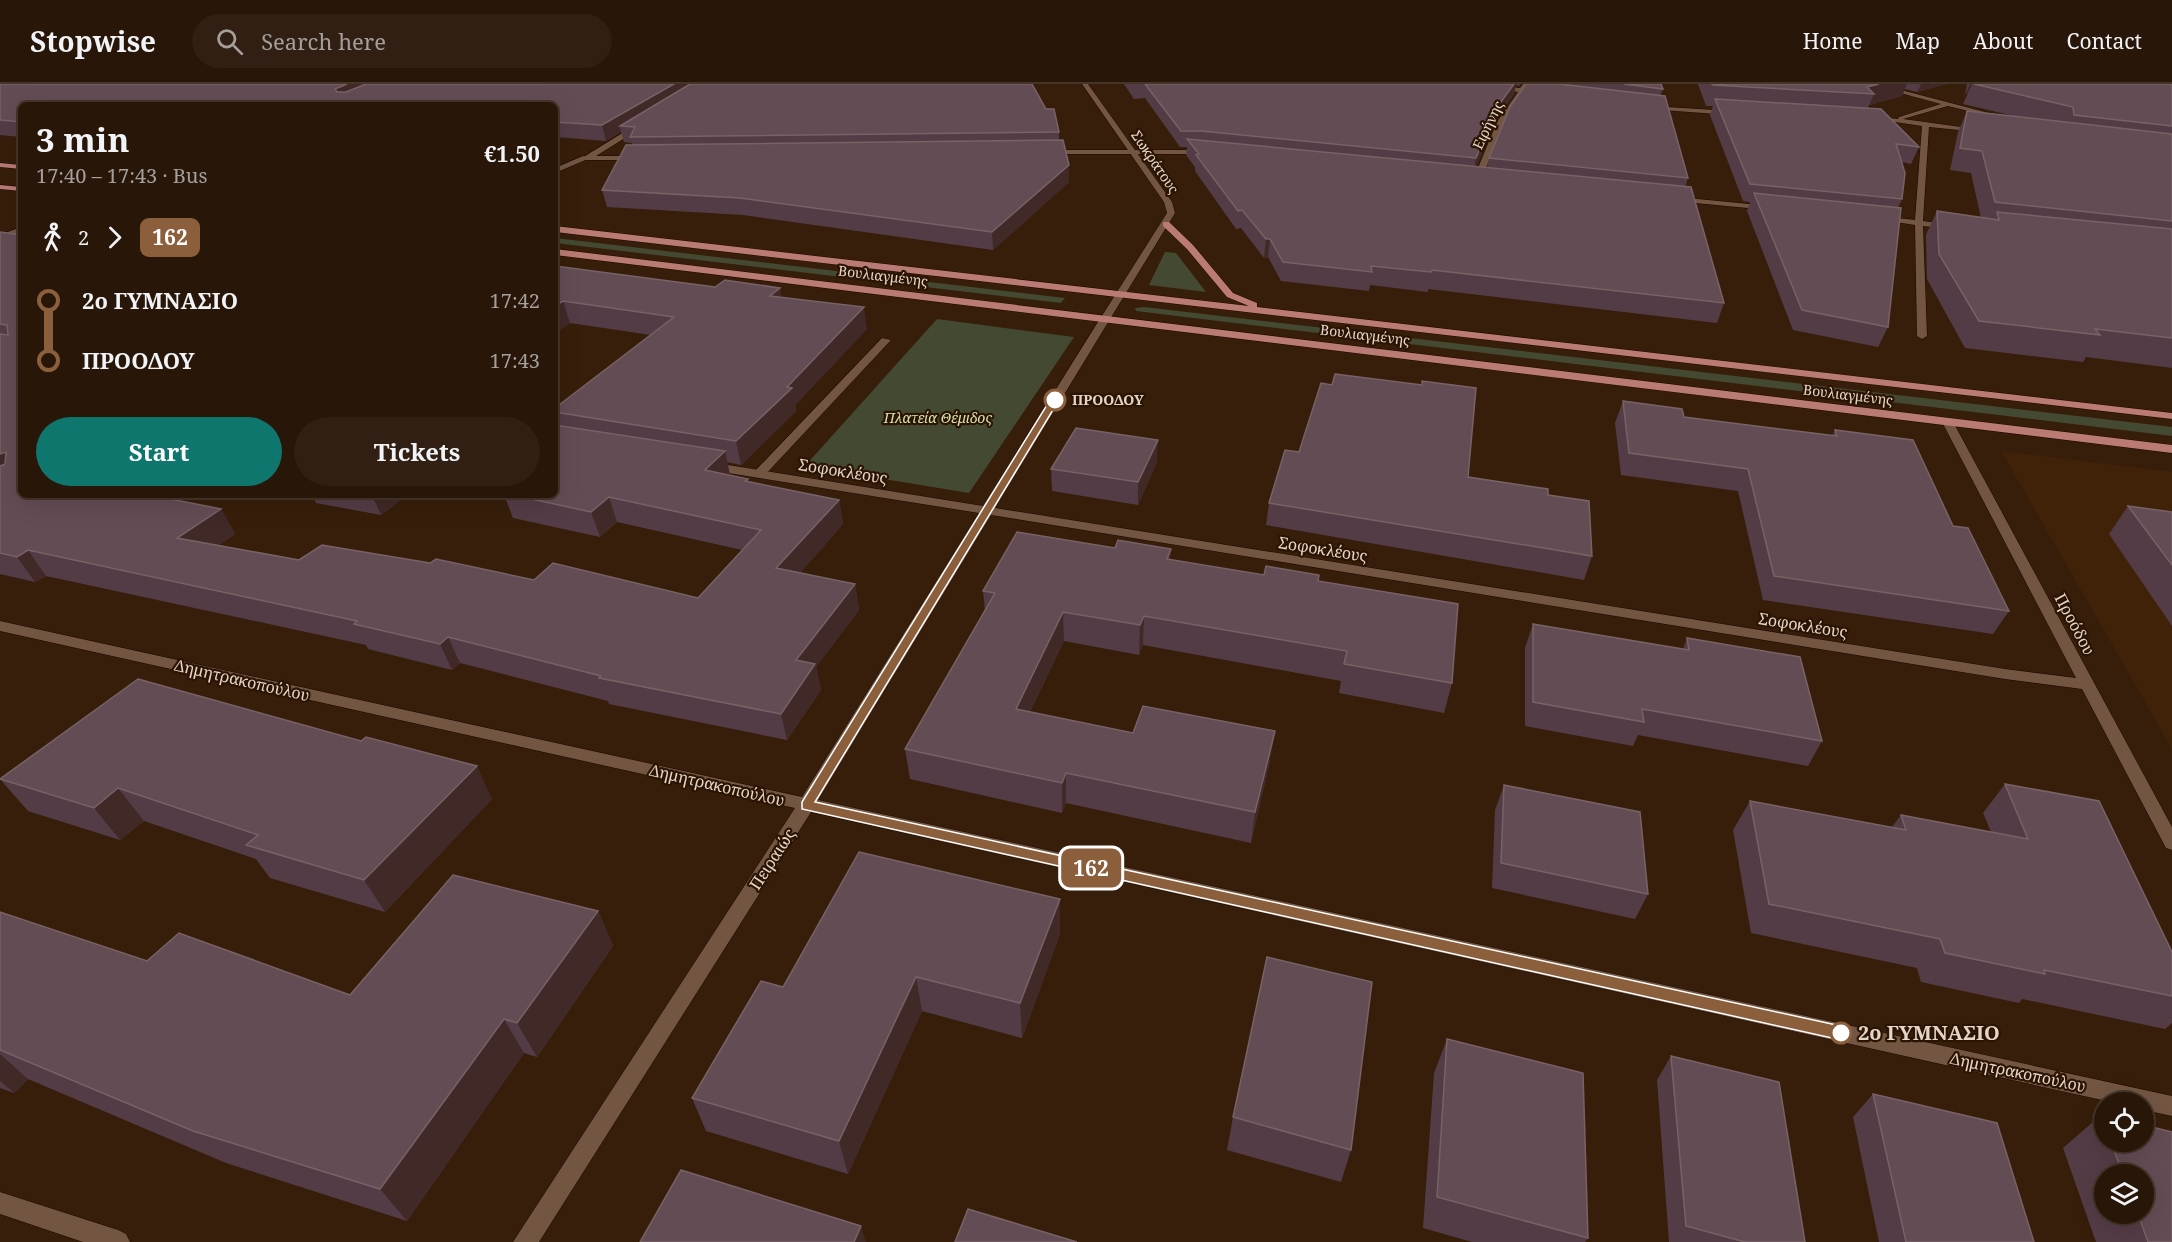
<!DOCTYPE html>
<html lang="en">
<head>
<meta charset="utf-8">
<style>
  :root { --surface:#281608; --page:#301f12; --text:#f1f3f6; --muted:#a59f9c; --line:#443529; --accent:#0f766e }
  body { margin:0; font-family:"Noto Serif",serif; background:var(--page); color:var(--text); height:100vh; display:flex; flex-direction:column; font-size:22px; white-space:nowrap }
  * { box-sizing:border-box; margin:0 }
  p { font-size:20px; color:var(--muted) }
  .icon { flex:none; width:33px; height:33px; fill:none; stroke:currentColor; stroke-width:2; stroke-linecap:round; stroke-linejoin:round }
  .map { position:relative; flex:1; overflow:hidden }
  .drawer { position:absolute; left:18px; top:18px; width:540px; height:396px; display:flex; flex-direction:column; background:var(--surface); border-radius:9px; box-shadow:0 6px 24px #0002,0 0 0 2px var(--line) }
  .drawer>* { flex:none }
  .badge { padding:0 12px; border-radius:9px; font-size:21px; line-height:39px }
  .controls { position:absolute; left:2094px; top:1008px; display:grid; gap:12px }
  .controls a { display:grid; place-items:center; width:60px; height:60px; border-radius:50%; background:var(--surface); box-shadow:0 6px 24px #0002,0 0 0 2px var(--line); font-size:30px }
  .map>.badge { position:absolute; translate:-50% -50%; box-shadow:0 0 0 3px #fff }
  .legs { display:flex; align-items:center; gap:9px; height:66px; padding:0 18px; font-size:20px }
  .legs p { margin-inline-start:auto }
  .overview { display:flex; align-items:center; justify-content:space-between; height:102px; padding:0 18px }
  h1 { font-size:33px; font-weight:700; line-height:45px }
  .action { display:flex; gap:12px; margin-top:auto; padding:12px 18px }
  .action a { flex:1; height:69px; border-radius:36px; background:var(--accent); color:#fff; font-size:24px; font-weight:700; line-height:69px; text-align:center }
  .action a+a { background:var(--page); color:var(--text) }
  ul { padding:0 18px; list-style:none }
  li { display:flex; align-items:center; gap:21px; height:60px; font-size:22px }
  li i { display:grid; place-items:center; width:9px; height:100%; margin:0 8px; background:currentColor }
  li i::after { content:''; width:15px; height:15px; margin:-8px; border:4px solid; border-radius:50%; background:var(--surface) }
  li p { margin-inline-start:auto }
  li:first-child i { background:linear-gradient(#0000 50%,currentColor 0) }
  li:last-child i { background:linear-gradient(currentColor 50%,#0000 0) }
  header { display:flex; align-items:center; gap:36px; box-sizing:border-box; height:84px; padding:0 30px; background:var(--surface); border-bottom:2px solid var(--line) }
  header strong { font-size:28px }
  nav { display:flex; gap:33px; margin-inline-start:auto; font-size:21px }
  .search { width:420px; height:54px; background:var(--page); display:flex; align-items:center; gap:15px; box-sizing:border-box; padding:0 21px; border-radius:33px; color:var(--muted); font-size:22px }
  .map>svg:first-child { display:block }
  .built { fill:#3f2208 }
  .green { fill:#444a32 }
  .lines { fill:none; stroke-linecap:round; stroke-linejoin:round }
  .service-casing { stroke:#1c0700; stroke-width:1 }
  .minor-casing { stroke:#1c0700; stroke-width:1 }
  .tertiary-casing { stroke:#1c0700; stroke-width:1 }
  .primary-casing { stroke:#1c0700; stroke-width:1 }
  .service { fill:#725642; fill-rule:evenodd }
  .minor { fill:#725642; fill-rule:evenodd }
  .tertiary { fill:#725642; fill-rule:evenodd }
  .primary { fill:#b97b73; fill-rule:evenodd }
  .wall { fill:#543c46; fill-rule:evenodd }
  .shaded-wall { fill:#412928 }
  .building { fill:#644c54; stroke:#786266; stroke-width:1.5 }
  .line-1 { fill:#8b5e3c; stroke:#fff; stroke-width:1.5 }
  .stop-1-dot { fill:#fff; stroke:#8b5e3c; stroke-width:3 }
  .labels { text-anchor:middle; stroke-width:4.5; stroke-linejoin:round; paint-order:stroke }
  .far-street-label { font-size:14px; fill:#e5d5c9; stroke:#2b1402 }
  .far-stop-label { font-size:14px; font-weight:bold; fill:#e5d5c9; stroke:#2b1402; text-anchor:start }
  .far-park-label { font-size:14px; font-style:italic; fill:#d5e4af; stroke:#2b1402 }
  .street-label { font-size:16px; fill:#e5d5c9; stroke:#2b1402 }
  .near-stop-label { font-size:20px; font-weight:bold; fill:#e5d5c9; stroke:#2b1402; text-anchor:start }
</style>
</head>
<body>
<header>
<strong>Stopwise</strong>
<div class="search"><svg class="icon" aria-label="search" viewBox="0 0 24 24"><circle cx="10" cy="10" r="6"/><path d="M15 15l6 6"/></svg>Search here</div>
<nav><a>Home</a><a>Map</a><a>About</a><a>Contact</a></nav>
</header>
<div class="map">
<svg width="2172" height="1158" viewBox="0 0 2172 1158">
  <rect width="100%" height="100%" fill="#361e0a"/>
  <polygon class="built" points="2001,367 2172,388 2172,665"/>
  <g class="green">
    <polygon points="555,154 1065,214 1061,219 555,159"/>
    <polygon points="1165,168 1176,169 1206,208 1149,201"/>
    <polygon points="1144,223 2172,343 2172,352 1136,227 1135,224"/>
    <polygon points="937,235 1074,253 969,409 805,382"/>
  </g>
  <g class="lines">
    <g class="service-casing">
      <g id="service">
        <polygon points="583,72 590,74 555,89 555,84"/>
        <polygon points="882,254 891,256 763,393 755,393 755,387"/>
      </g>
    </g>
    <g class="minor-casing">
      <g id="minor">
        <polygon points="1474,0 1520,4 1523,0 1529,0 1526,5 1546,9 1543,11 1524,8 1505,38 1481,96 1477,98 1473,96 1497,38 1518,8"/>
        <polygon points="1867,0 1878,0 2004,33 2001,35 1948,22 1903,35 1983,46 1979,48 1929,43 1923,137 1955,142 1951,145 1923,142 1927,252 1922,255 1917,252 1915,141 1876,135 1880,132 1915,136 1922,42 1868,34 1871,32 1898,35 1899,33 1941,20"/>
        <polygon points="1650,22 1731,27 1734,29 1731,31 1648,25"/>
        <polygon points="637,40 644,42 596,72 638,72 641,76 586,76 582,74"/>
        <polygon points="1046,66 1205,66 1209,68 1205,70 1043,70"/>
        <polygon points="1677,113 1769,122 1773,124 1769,126 1674,117 1673,115"/>
        <polygon points="21,143 21,149 0,157 0,151"/>
        <polygon points="1101,233 1110,235 995,424 2005,585 2076,594 1942,338 1948,335 1952,336 2172,743 2172,766 2166,764 2082,605 2005,595 991,431 818,716 2172,1012 2172,1032 2144,1026 2144,1018 2111,1018 811,728 539,1158 513,1158 795,724 0,547 0,537 802,713 979,429 709,386 703,382 709,378 983,422"/>
        <polygon points="0,1108 118,1146 126,1150 130,1158 83,1158 0,1130"/>
      </g>
    </g>
    <g class="tertiary-casing">
      <polygon id="tertiary" points="1082,0 1088,0 1172,118 1175,129 1110,235 1105,238 1100,235 1167,129 1164,118"/>
    </g>
    <g class="primary-casing">
      <g id="primary">
        <polygon points="0,79 21,81 21,85 0,83"/>
        <polygon points="0,101 21,103 21,107 0,105"/>
        <polygon points="1163,138 1169,138 1193,161 1233,209 1257,219 1257,223 2172,329 2172,335 555,148 555,142 1249,222 1227,213 1187,165 1163,142"/>
        <polygon points="555,165 2172,361 2172,369 555,171"/>
      </g>
    </g>
    <use href="#service" class="service"/>
    <use href="#minor" class="minor"/>
    <use href="#tertiary" class="tertiary"/>
    <use href="#primary" class="primary"/>
  </g>
  <g class="wall">
    <polygon points="0,0 1046,25 1059,48 1059,56 1069,98 993,166 743,131 607,123 602,106 632,61 632,59 624,58 621,48 606,57 555,53 555,21 21,21 21,53 0,51"/>
    <polygon points="1124,0 1521,0 1519,2 1516,1 1514,10 1495,37 1476,83 1487,84 1489,74 1526,0 1661,0 1663,5 1660,12 1688,94 1685,103 1724,219 1717,239 1428,205 1428,208 1370,201 1369,207 1281,197 1268,173 1264,174 1241,144 1236,145 1195,87 1195,83 1186,71 1187,63 1180,63 1145,14 1134,15"/>
    <polygon points="1698,0 1946,0 1917,8 1905,5 1902,12 1869,21 1868,24 1919,63 1911,80 1902,78 1902,115 1898,124 1888,243 1878,263 1793,246 1747,127 1750,118 1743,117 1710,31 1713,22 1706,22"/>
    <polygon points="1967,0 2172,0 2172,284 2086,273 2083,278 1965,264 1927,195 1926,151 1937,127 1981,134 1971,89 1950,86 1958,48 1967,27 2014,32 1963,20 1968,9 1965,10"/>
    <polygon points="0,148 21,411 221,425 235,450 219,461 299,476 534,496 698,514 742,466 617,438 600,453 513,434 506,416 480,411 555,411 555,324 651,251 570,239 555,249 555,182 715,203 780,204 781,213 867,245 795,321 796,327 741,381 727,378 730,391 748,395 749,398 839,416 843,440 800,489 855,500 859,526 816,583 821,606 787,656 609,620 608,617 460,579 452,586 368,565 366,561 46,492 35,498 0,490"/>
    <polygon points="1623,317 1684,333 1832,352 1835,346 1953,442 2009,527 1993,550 1763,516 1738,407 1621,391 1615,339"/>
    <polygon points="1157,378 1138,421 1052,407 1051,385"/>
    <polygon points="1468,393 1548,411 1592,472 1584,496 1266,441 1269,419"/>
    <polygon points="312,411 407,411 381,431 316,419"/>
    <polygon points="2128,422 2172,428 2172,542 2109,450"/>
    <polygon points="1170,476 1264,491 1318,497 1452,599 1444,629 1339,609 1341,597 1143,561 1139,571 1064,557 1030,628 1270,677 1251,759 1066,719 1062,729 910,695 905,665 985,527 983,507"/>
    <polygon points="1533,540 1683,565 1687,554 1822,657 1808,682 1638,651 1633,662 1525,642 1525,564"/>
    <polygon points="0,694 492,715 385,828 270,794 256,775 144,737 120,756 28,727 0,695"/>
    <polygon points="2005,700 2172,868 2172,939 2165,945 2022,915 2019,919 1921,898 1917,884 1751,849 1733,746 1750,717 1892,743 1901,731 1991,748 1983,729"/>
    <polygon points="1504,701 1648,810 1635,835 1492,804 1495,726"/>
    <polygon points="598,827 613,862 537,973 524,969 407,1137 226,1079 28,995 14,1009 0,1004 0,828 147,877 350,911"/>
    <polygon points="1060,850 1022,954 922,927 848,1090 706,1047 692,1014 783,903"/>
    <polygon points="1447,955 1588,1154 1585,1158 1472,1158 1423,1144 1434,989"/>
    <polygon points="1671,972 1805,1158 1669,1158 1657,996"/>
    <polygon points="1873,1010 2034,1158 1879,1158 1853,1033"/>
    <path d="M2101,1031L2104,1032V1058H2144L2172,1158H2096L2063,1064ZM2104,1090H2144V1130H2104Z"/>
    <polygon points="1233,1033 1351,1066 1341,1098 1227,1066"/>
  </g>
  <g class="shaded-wall">
    <polygon points="347,0 393,0 341,20 335,5"/>
    <polygon points="674,0 703,0 620,42 621,48 606,57 602,41"/>
    <polygon points="1514,0 1516,0 1514,10 1495,37 1473,91 1476,74 1498,22"/>
    <polygon points="1879,0 1907,0 1902,12 1869,21 1874,10 1867,3"/>
    <polygon points="1921,0 1946,0 1917,8"/>
    <polygon points="1970,0 1972,0 1968,9 1965,10"/>
    <polygon points="1069,81 1069,98 993,166 992,148"/>
    <polygon points="1266,155 1270,155 1268,173 1264,174"/>
    <polygon points="780,204 784,226 770,212"/>
    <polygon points="563,217 570,239 555,249 555,222"/>
    <polygon points="864,223 867,245 795,321 796,327 741,381 736,357"/>
    <polygon points="1158,356 1157,378 1138,421 1138,398"/>
    <polygon points="725,367 730,391 705,386"/>
    <polygon points="6,368 21,389 0,401 0,370"/>
    <polygon points="372,411 407,411 381,431"/>
    <polygon points="609,413 617,438 600,453 591,428"/>
    <polygon points="839,416 843,440 782,510 776,484"/>
    <polygon points="221,425 235,450 193,479 177,454"/>
    <polygon points="1171,465 1169,494 1167,475"/>
    <polygon points="28,466 46,492 35,498 17,473"/>
    <polygon points="855,500 859,526 816,583 821,606 787,656 781,630 796,576"/>
    <polygon points="1063,528 1064,557 1017,655 1016,625"/>
    <polygon points="1144,532 1143,561 1139,571 1140,541"/>
    <polygon points="448,553 460,579 452,586 440,560"/>
    <polygon points="1275,647 1270,677 1251,759 1255,728"/>
    <polygon points="477,682 492,715 385,828 364,796"/>
    <polygon points="1066,689 1066,719 1062,729 1062,699"/>
    <polygon points="118,704 144,737 120,756 94,724"/>
    <polygon points="1060,815 1060,850 1022,954 1020,919"/>
    <polygon points="598,827 613,862 537,973 517,939"/>
    <polygon points="916,893 922,927 848,1090 839,1057"/>
    <polygon points="504,935 524,969 407,1137 380,1105"/>
    <polygon points="0,970 28,995 14,1009 0,997"/>
    <polygon points="861,1142 866,1158 854,1158"/>
  </g>
  <g class="building">
    <polygon points="0,0 347,0 335,5 337,8 346,8 366,0 674,0 602,41 555,38 555,21 21,21 21,38 0,36"/>
    <polygon points="690,0 1032,0 1046,25 1054,25 1059,48 630,53 635,43 620,42"/>
    <polygon points="1145,0 1514,0 1498,22 1476,74 1201,47 1181,47"/>
    <polygon points="1526,0 1559,0 1665,12 1688,94 1489,74 1510,23"/>
    <polygon points="1624,0 1661,0 1663,5"/>
    <polygon points="1712,0 1879,0 1867,3 1874,10 1713,1"/>
    <polygon points="1974,0 2172,0 2172,42 2074,31 2073,23"/>
    <polygon points="1715,15 1881,25 1919,63 1896,60 1905,89 1902,115 1750,100"/>
    <polygon points="1967,27 2172,50 2172,137 1995,118 1982,67 1960,64"/>
    <polygon points="1187,55 1691,103 1724,219 1432,186 1431,188 1371,182 1372,188 1283,178 1270,155 1266,155 1242,126 1238,127 1196,71 1199,70"/>
    <polygon points="1063,56 1069,81 992,148 740,114 602,106 626,61"/>
    <polygon points="1754,109 1901,124 1888,243 1802,226"/>
    <polygon points="1937,127 1999,136 1997,128 2172,145 2172,254 2095,245 2100,251 1979,237 1939,170"/>
    <polygon points="0,148 21,151 21,411 150,411 221,425 177,454 299,476 322,461 430,479 436,475 534,496 553,479 698,514 761,446 609,413 591,428 513,411 555,411 555,341 725,367 705,386 748,395 745,397 839,416 776,484 855,500 796,576 815,580 781,630 599,594 601,592 448,553 440,560 354,540 357,537 28,466 17,473 0,469 0,382 5,380 6,368 0,370 0,250 8,251 7,241 0,240"/>
    <polygon points="555,182 715,203 725,196 780,204 770,212 864,223 787,303 792,304 736,357 555,328 555,324 674,233 563,217 555,222"/>
    <polygon points="1335,290 1422,301 1422,297 1476,304 1468,393 1548,405 1548,411 1589,417 1592,472 1269,419 1285,366 1299,368 1321,299 1332,301"/>
    <polygon points="1623,317 1682,325 1684,333 1837,352 1835,346 1913,356 1953,442 1968,444 2009,527 1774,492 1748,385 1629,369"/>
    <polygon points="1076,344 1158,356 1138,398 1051,385"/>
    <polygon points="2128,422 2172,428 2172,481"/>
    <polygon points="1017,448 1115,464 1118,456 1171,465 1167,475 1264,491 1266,482 1319,491 1318,497 1458,520 1452,599 1344,580 1347,567 1144,532 1140,541 1063,528 1016,625 1133,649 1143,622 1275,647 1255,728 1066,689 1062,699 905,665 995,509 983,507"/>
    <polygon points="1533,540 1689,566 1687,554 1800,573 1822,657 1642,625 1644,638 1533,618"/>
    <polygon points="138,595 361,657 366,653 477,682 364,796 246,761 258,751 118,704 94,724 0,695"/>
    <polygon points="2005,700 2099,717 2172,868 2172,912 2044,886 2045,890 1945,869 1940,855 1769,820 1750,717 1906,746 1901,731 2028,755"/>
    <polygon points="1504,701 1640,728 1648,810 1501,779"/>
    <polygon points="859,768 1060,815 1020,919 916,893 839,1057 692,1014 761,897 783,903"/>
    <polygon points="453,791 598,827 517,939 504,935 380,1105 193,1047 0,966 0,828 147,877 179,849 350,911"/>
    <polygon points="1267,873 1372,898 1351,1066 1233,1033"/>
    <polygon points="1447,955 1583,989 1588,1154 1437,1113"/>
    <polygon points="1671,972 1779,998 1805,1158 1745,1158 1686,1142"/>
    <polygon points="1873,1010 1997,1039 2034,1158 1906,1158"/>
    <polygon points="2101,1031 2104,1032 2104,1041"/>
    <polygon points="2144,1041 2172,1048 2172,1158 2148,1158 2138,1130 2144,1130 2144,1090 2123,1090 2111,1058 2144,1058"/>
    <polygon points="681,1086 861,1142 854,1158 640,1158"/>
    <polygon points="968,1125 1077,1158 955,1158"/>
  </g>
  <polygon class="line-1" points="1055,313 1059,316 815,718 1841,942 1846,944 1849,949 1846,954 1841,956 802,725 802,718 1050,316"/>
  <g class="stop-1-dot">
    <circle cx="1055" cy="316" r="10"/>
    <circle cx="1841" cy="949" r="10"/>
  </g>
  <g class="labels">
    <g class="far-street-label">
      <text transform="translate(1488 41) rotate(-64)" y="5">Ειρήνης</text>
      <text transform="translate(1155 78) rotate(56)" y="5">Σωκράτους</text>
      <text transform="translate(883 192) rotate(7)" y="5">Βουλιαγμένης</text>
      <text transform="translate(1365 251) rotate(7)" y="5">Βουλιαγμένης</text>
      <text transform="translate(1848 311) rotate(7)" y="5">Βουλιαγμένης</text>
    </g>
    <g class="far-stop-label">
      <text x="1072" y="321">ΠΡΟΟΔΟΥ</text>
    </g>
    <g class="far-park-label">
      <text x="938" y="339">Πλατεία Θέμιδος</text>
    </g>
    <g class="street-label">
      <text transform="translate(843 387) rotate(9)" y="6">Σοφοκλέους</text>
      <text transform="translate(1323 465) rotate(9)" y="6">Σοφοκλέους</text>
      <text transform="translate(2075 540) rotate(62)" y="6">Προόδου</text>
      <text transform="translate(1803 541) rotate(9)" y="6">Σοφοκλέους</text>
      <text transform="translate(242 596) rotate(13)" y="6">Δημητρακοπούλου</text>
      <text transform="translate(717 701) rotate(13)" y="6">Δημητρακοπούλου</text>
      <text transform="translate(772 775) rotate(-57)" y="6">Πειραιώς</text>
      <text transform="translate(2018 988) rotate(12)" y="6">Δημητρακοπούλου</text>
    </g>
    <g class="near-stop-label">
      <text x="1858" y="956">2ο ΓΥΜΝΑΣΙΟ</text>
    </g>
  </g>
</svg>
<div class="controls">
<a><svg class="icon" aria-label="locate" viewBox="0 0 24 24"><circle cx="12" cy="12" r="6"/><path d="M12 2v4M12 18v4M2 12h4M18 12h4"/></svg></a>
<a><svg class="icon" aria-label="layers" viewBox="0 0 24 24"><path d="M12 4l9 5-9 5-9-5zM3 14l9 5 9-5"/></svg></a>
</div>
<b class="badge" style="left:1091px;top:784px;background:#8b5e3c;color:#fff">162</b>
<section class="drawer">
<div class="overview"><div><h1>3 min</h1><p>17:40 – 17:43 · Bus</p></div><b>€1.50</b></div>
<div class="legs"><svg class="icon" aria-label="walk" viewBox="0 0 24 24"><circle cx="13" cy="4" r="2"/><path d="M13 8l-2 6 4 7M11 14l-3 7M7 12l3-4h3l4 4"/></svg>2<svg class="icon" aria-label="forward" viewBox="0 0 24 24"><path d="M9 5l7 7-7 7"/></svg><b class="badge" style="background:#8b5e3c;color:#fff">162</b></div>
<ul>
<li><i style="color:#8b5e3c"></i><b>2ο ΓΥΜΝΑΣΙΟ</b><p>17:42</p></li>
<li><i style="color:#8b5e3c"></i><b>ΠΡΟΟΔΟΥ</b><p>17:43</p></li>
</ul>
<div class="action"><a>Start</a><a>Tickets</a></div>
</section>
</div>
</body>
</html>
